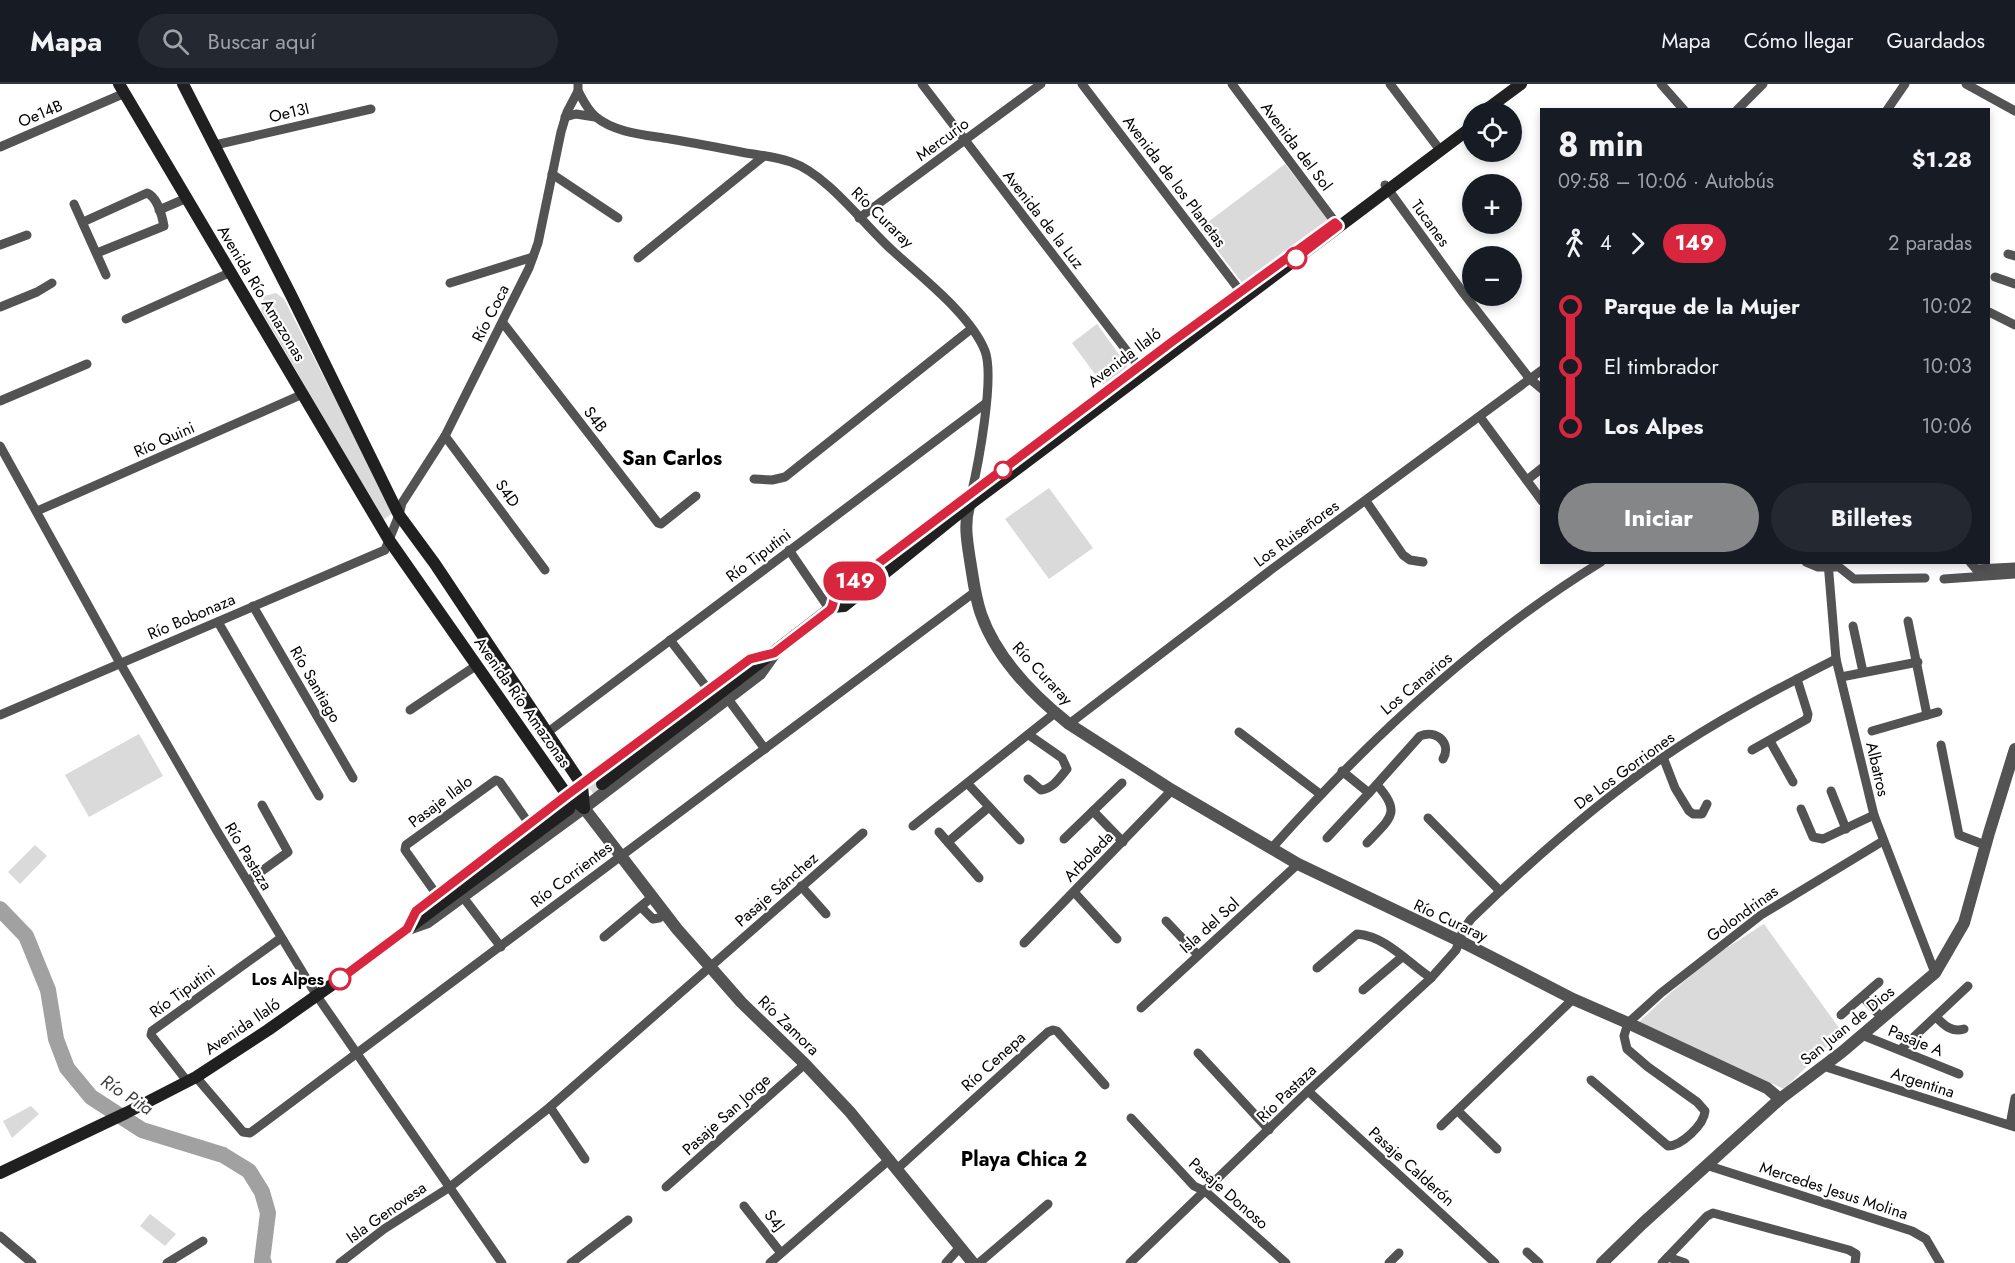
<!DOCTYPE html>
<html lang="es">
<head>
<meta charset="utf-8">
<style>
  :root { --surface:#171b24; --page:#242831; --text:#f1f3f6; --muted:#9ea1a6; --line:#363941; --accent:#858687 }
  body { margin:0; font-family:Jost,sans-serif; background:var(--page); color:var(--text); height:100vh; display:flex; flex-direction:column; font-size:22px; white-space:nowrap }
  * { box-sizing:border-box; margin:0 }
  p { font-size:20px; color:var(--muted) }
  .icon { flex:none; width:33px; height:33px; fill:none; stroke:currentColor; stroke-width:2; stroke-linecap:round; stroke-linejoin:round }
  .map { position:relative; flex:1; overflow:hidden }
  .sheet { position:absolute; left:1540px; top:24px; width:450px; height:456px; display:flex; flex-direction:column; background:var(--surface); border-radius:0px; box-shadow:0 3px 9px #0003 }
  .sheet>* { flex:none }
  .badge { padding:0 12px; border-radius:20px; font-size:21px; line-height:39px }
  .controls { position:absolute; left:1462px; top:18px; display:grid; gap:12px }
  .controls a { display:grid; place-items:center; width:60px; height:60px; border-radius:50%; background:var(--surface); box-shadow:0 3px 9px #0003; font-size:30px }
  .map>.badge { position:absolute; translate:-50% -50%; box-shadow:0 0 0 3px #fff }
  .legs { display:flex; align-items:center; gap:9px; height:66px; padding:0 18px; font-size:20px }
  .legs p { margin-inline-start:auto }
  .head { display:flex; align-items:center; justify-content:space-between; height:102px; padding:0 18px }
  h1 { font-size:33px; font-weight:700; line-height:45px }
  .cta { display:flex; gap:12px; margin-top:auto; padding:12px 18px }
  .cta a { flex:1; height:69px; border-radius:36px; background:var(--accent); color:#fff; font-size:24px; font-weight:700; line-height:69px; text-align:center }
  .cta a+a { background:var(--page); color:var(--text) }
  ul { padding:0 18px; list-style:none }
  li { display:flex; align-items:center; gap:21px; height:60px; font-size:22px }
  li i { display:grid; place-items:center; width:9px; height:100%; margin:0 8px; background:currentColor }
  li i::after { content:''; width:15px; height:15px; margin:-8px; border:4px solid; border-radius:50%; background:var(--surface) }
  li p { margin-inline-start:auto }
  li:first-child i { background:linear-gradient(#0000 50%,currentColor 0) }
  li:last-child i { background:linear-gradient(currentColor 50%,#0000 0) }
  header { display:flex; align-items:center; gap:36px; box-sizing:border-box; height:84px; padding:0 30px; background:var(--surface); border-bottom:2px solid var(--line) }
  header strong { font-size:28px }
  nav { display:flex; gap:33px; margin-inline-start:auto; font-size:21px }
  .search { width:420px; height:54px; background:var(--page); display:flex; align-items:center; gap:15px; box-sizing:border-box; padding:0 21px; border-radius:33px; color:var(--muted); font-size:22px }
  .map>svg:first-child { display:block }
  .green { fill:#dadada }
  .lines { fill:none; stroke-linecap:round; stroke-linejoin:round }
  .river { stroke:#a1a1a1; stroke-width:16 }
  .secondary-tunnel { stroke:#d9d9d9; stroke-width:12; stroke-dasharray:12 6; stroke-linecap:butt }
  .minor { stroke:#535353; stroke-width:9 }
  .tertiary { stroke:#535353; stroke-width:12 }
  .secondary { stroke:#202020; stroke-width:12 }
  .line-1-casing { stroke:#fff; stroke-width:14 }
  .line-1 { stroke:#d7263d; stroke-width:9 }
  .stop-1-dot { fill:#fff; stroke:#d7263d; stroke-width:3 }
  .labels { text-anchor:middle; stroke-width:4.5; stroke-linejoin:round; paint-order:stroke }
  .street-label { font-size:16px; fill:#000; stroke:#fff }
  .stop-label { font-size:16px; font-weight:bold; fill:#000; stroke:#fff; text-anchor:end }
  .water-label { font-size:18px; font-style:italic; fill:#424242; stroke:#fff }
  .quarter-label { font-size:20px; font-weight:bold; fill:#000; stroke:#fff }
</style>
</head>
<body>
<header>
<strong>Mapa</strong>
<div class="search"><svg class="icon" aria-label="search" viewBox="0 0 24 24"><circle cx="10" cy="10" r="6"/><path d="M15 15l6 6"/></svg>Buscar aquí</div>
<nav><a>Mapa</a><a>Cómo llegar</a><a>Guardados</a></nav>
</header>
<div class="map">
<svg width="2015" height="1179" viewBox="0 0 2015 1179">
  <rect width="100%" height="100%" fill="#fff"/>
  <g class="green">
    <polygon points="1285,80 1329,136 1244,201 1200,144"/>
    <polygon points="276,209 284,215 393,429 383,436 261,226 264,212"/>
    <polygon points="1097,240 1128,283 1103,301 1072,259"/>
    <polygon points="1049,404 1093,464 1049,495 1005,435"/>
    <polygon points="139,650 163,692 89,733 65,691"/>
    <polygon points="35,761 47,772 20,800 8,788"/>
    <polygon points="1764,840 1842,948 1784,1005 1639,938 1668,911 1714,872"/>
    <polygon points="31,1022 39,1030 12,1054 3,1037"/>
    <polygon points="150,1130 176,1150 165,1162 140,1142"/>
  </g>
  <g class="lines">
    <polyline class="river" points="0,825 26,852 48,906 56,955 67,984 91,1013 142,1046 223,1071 249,1087 262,1108 268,1129 262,1177 264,1179"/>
    <polyline class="secondary-tunnel" points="577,718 602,700"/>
    <g class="minor">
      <polyline points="922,0 1143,288"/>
      <polyline points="1082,0 1244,212"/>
      <polyline points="1232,0 1338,142"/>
      <polyline points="1390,0 1440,66"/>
      <polyline points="1661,0 1684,26"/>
      <polyline points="1966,0 2015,27"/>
      <path d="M578,7C583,16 588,27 596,33C615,49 647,51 670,55C695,59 721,64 746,69C761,71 776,73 791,78C827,90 864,141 893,167C921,193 971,231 985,267C995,293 978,382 971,411"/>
      <polyline points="1737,26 1763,0"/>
      <polyline points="1887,26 1905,0"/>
      <polyline points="565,33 576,30 595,33"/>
      <polyline points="215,61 371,25"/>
      <polyline points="0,63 125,9"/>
      <polyline points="552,90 618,134"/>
      <polyline points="1385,101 1464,210 1530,295 1542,305"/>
      <polyline points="74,120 106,191"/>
      <polyline points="159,126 187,114"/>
      <polyline points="859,134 1041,0"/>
      <path d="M83,138L147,109C157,113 162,131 164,142L97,169"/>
      <polyline points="0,161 27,151"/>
      <polyline points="2008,170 2015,172"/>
      <polyline points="638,174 764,72"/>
      <polyline points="1995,193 2015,200"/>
      <polyline points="450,199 533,173"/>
      <polyline points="0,223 37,208 52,199"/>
      <polyline points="1989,228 2015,241"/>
      <polyline points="126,235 229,189"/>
      <polyline points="503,239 658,439 661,440 696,412"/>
      <polyline points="0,317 87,280"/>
      <polyline points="1480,333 1542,417"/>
      <polyline points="445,352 545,486"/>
      <polyline points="0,362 120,579 217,747 317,912 502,1179"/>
      <polyline points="754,395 772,396 785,393 971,245"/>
      <polyline points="1527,396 1542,384"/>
      <polyline points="1366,417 1403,471 1410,476 1423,478"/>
      <polyline points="37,427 303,310"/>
      <polyline points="789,466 830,526"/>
      <polyline points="1806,478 1818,483 1839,483 1854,495 1925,494"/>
      <polyline points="1828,478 1836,575 1874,731 1935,889"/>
      <polyline points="1970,478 1976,485 2015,483"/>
      <polyline points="1944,495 2015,490"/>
      <polyline points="253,522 353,694"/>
      <polyline points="1908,537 1927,631"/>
      <polyline points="218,538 319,712"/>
      <polyline points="1853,542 1863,588"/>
      <polyline points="670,556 708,605"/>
      <polyline points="1841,593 1918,578"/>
      <polyline points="728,615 765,665"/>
      <polyline points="410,626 477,581"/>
      <polyline points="0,631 385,466 399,431 402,419 445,352 529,184 538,159 561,48 567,28 578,7 578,0"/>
      <polyline points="1069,640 1272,485 1542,286"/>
      <polyline points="1872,647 1938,628"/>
      <polyline points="548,648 986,319"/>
      <polyline points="1239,648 1320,710"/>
      <polyline points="1770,657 1793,698"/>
      <polyline points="1941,661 1959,751 1985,761"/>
      <polyline points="1752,666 1807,635 1808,630 1797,595"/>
      <polyline points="1663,673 1675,704 1689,727 1693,730 1702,730 1707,720"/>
      <path d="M1342,687L1369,709L1420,652C1436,645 1452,659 1443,675"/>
      <path d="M1028,695L1041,706C1053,705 1060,693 1067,685L1062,674L1029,651"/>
      <polyline points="968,700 1020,756"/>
      <polyline points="1831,707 1846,745"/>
      <polyline points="1801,725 1813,753 1823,755 1874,731"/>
      <polyline points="1093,727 1122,699"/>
      <polyline points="1428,734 1500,807"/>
      <polyline points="913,742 1055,629"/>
      <polyline points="939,748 979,794"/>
      <polyline points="1327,754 1369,709"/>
      <polyline points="1064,755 1093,727 1123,758"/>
      <polyline points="948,758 989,723"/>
      <path d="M1367,759C1389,735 1403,729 1377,701"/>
      <path d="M1271,765C1368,656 1476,555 1601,478"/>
      <polyline points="248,797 288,768 262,721"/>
      <polyline points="801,802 826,830"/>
      <polyline points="1074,808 1117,855"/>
      <polyline points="437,811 405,766 406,761 496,696 500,698 530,741"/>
      <polyline points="463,813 501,863"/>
      <polyline points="641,823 653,835 659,834 665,830"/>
      <polyline points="1166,837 1198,871"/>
      <polyline points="604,853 652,813"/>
      <polyline points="1024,859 1172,706"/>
      <path d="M1317,884L1357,850C1386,852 1408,879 1431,894"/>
      <polyline points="1363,906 1402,873"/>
      <polyline points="1863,913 1882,934"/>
      <polyline points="1141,924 1298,780"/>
      <polyline points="1841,931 1879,898"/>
      <path d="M1936,933C1944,941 1952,949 1964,945"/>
      <polyline points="1862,951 1959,990"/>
      <polyline points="1900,966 1968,902"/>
      <polyline points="1198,969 1269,1046"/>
      <polyline points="1823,982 2015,1043"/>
      <polyline points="196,993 243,1048 250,1049 976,507"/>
      <path d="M1591,996L1668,1062C1681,1062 1704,1041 1705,1027L1697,1018L1648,983L1627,965L1624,952L1628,939L1661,909L1761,831L1883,757"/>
      <polyline points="187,997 151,951 152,947 281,854"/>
      <polyline points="1308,1007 1495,1179"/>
      <polyline points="550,1023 585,1075"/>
      <polyline points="1458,1027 1497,1065"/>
      <polyline points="1131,1034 1194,1102 1205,1107 1286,1179"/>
      <polyline points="2010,1041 2015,1014"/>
      <polyline points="1441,1042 1573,915"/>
      <polyline points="1706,1081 1912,1147 1926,1155 1940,1179"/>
      <polyline points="898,1084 1048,948 1053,946 1057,947 1105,1001"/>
      <polyline points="666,1103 805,980"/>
      <polyline points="744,1122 781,1169"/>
      <polyline points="0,1152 32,1179"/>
      <polyline points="1527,1168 1539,1179"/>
      <polyline points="1668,1173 1685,1179"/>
      <polyline points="167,1179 203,1157"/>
      <polyline points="340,1179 384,1145 450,1103 550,1023 863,749"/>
      <polyline points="571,1179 628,1136"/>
      <polyline points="770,1179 890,1075"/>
      <polyline points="946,1179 960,1163"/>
      <polyline points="979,1179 1048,1120"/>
      <path d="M1130,1179L1308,1007L1431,894L1456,866L1463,846L1471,835C1531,777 1594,721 1662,674C1717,636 1777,605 1836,575"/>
      <polyline points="1389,1179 1399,1169"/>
      <polyline points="1662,1179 1707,1132 1713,1129 1849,1166 1856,1170 1855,1179"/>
    </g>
    <g class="tertiary">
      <path d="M969,422C964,440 967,457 970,476C973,494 975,513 981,530C996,573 1034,612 1069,640L1172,706L1298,780L1466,860L1573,915L1628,939L1767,1004L1780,1015"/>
      <polyline points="584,724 677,845 741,918 805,980 850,1028 973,1179"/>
      <polyline points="411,844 428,838 584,724 760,590 775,569"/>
      <polyline points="407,845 416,827 567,711 750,575 772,569"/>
      <polyline points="1602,1179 1642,1140 1780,1015 1842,968 1935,889 1964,839 1989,749 2015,665"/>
    </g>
    <g class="secondary">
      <polyline points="119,0 389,456 567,711 584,724"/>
      <polyline points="183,0 291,211 399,431 435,480 582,701 584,724"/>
      <polyline points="1483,28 1521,0"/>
      <polyline points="832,523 835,512 976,406"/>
      <polyline points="602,700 832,523 844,522 973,418 1473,42"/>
      <polyline points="0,1089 126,1029 196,993 268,946 340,895 569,725"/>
    </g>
  </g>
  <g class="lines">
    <g class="line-1-casing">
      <polyline id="line-1" points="340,895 407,845 416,827 567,711 750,575 774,569 830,526 832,523 835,512 1173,257 1335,139 1338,142 1296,174"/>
    </g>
    <use href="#line-1" class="line-1"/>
  </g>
  <g class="stop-1-dot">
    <circle cx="1296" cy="174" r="10"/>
    <circle cx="1003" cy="386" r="8"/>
    <circle cx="340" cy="895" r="10"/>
  </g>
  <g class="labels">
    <g class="street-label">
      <text transform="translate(289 28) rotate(-13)" y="6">Oe13I</text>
      <text transform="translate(40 29) rotate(-23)" y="6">Oe14B</text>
      <text transform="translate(942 55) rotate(-36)" y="6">Mercurio</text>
      <text transform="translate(1297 62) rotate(53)" y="6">Avenida del Sol</text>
      <text transform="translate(1175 97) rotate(53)" y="6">Avenida de los Planetas</text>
      <text transform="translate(883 133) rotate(44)" y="6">Río Curaray</text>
      <text transform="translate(1044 135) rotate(52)" y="6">Avenida de la Luz</text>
      <text transform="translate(1431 139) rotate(54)" y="6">Tucanes</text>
      <text transform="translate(262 209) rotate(59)" y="6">Avenida Río Amazonas</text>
      <text transform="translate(490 229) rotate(-63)" y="6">Río Coca</text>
      <text transform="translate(1124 273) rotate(-37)" y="6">Avenida Ilaló</text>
      <text transform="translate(596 335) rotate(53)" y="6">S4B</text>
      <text transform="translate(164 355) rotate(-24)" y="6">Río Quini</text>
      <text transform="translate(508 409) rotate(54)" y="6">S4D</text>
      <text transform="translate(1296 449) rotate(-36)" y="6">Los Ruiseñores</text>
      <text transform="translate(758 471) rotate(-37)" y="6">Río Tiputini</text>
      <text transform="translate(191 532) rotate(-23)" y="6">Río Bobonaza</text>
      <text transform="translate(1043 589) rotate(47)" y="6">Río Curaray</text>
      <text transform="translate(1416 599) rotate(-40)" y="6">Los Canarios</text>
      <text transform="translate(316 600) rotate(60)" y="6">Río Santiago</text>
      <text transform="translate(523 618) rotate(55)" y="6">Avenida Río Amazonas</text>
      <text transform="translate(1878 685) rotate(77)" y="6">Albatros</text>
      <text transform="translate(1624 686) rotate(-36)" y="6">De Los Gorriones</text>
      <text transform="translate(440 717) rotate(-37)" y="6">Pasaje Ilalo</text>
      <text transform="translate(249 772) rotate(59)" y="6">Río Pastaza</text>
      <text transform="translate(1088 772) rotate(-46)" y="6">Arboleda</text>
      <text transform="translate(571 790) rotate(-37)" y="6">Río Corrientes</text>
      <text transform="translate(776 805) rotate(-41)" y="6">Pasaje Sánchez</text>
      <text transform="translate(1742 829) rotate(-36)" y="6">Golondrinas</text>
      <text transform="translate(1451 836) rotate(25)" y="6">Río Curaray</text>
      <text transform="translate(1209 841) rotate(-42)" y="6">Isla del Sol</text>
      <text transform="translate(182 907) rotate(-36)" y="6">Río Tiputini</text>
      <text transform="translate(789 941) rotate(44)" y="6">Río Zamora</text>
      <text transform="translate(1847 941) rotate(-39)" y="6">San Juan de Dios</text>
      <text transform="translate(242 942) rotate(-34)" y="6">Avenida Ilaló</text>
      <text transform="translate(1916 956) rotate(22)" y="6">Pasaje A</text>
      <text transform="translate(993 977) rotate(-42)" y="6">Río Cenepa</text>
      <text transform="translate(1923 998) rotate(18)" y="6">Argentina</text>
      <text transform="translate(1286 1009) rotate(-44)" y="6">Río Pastaza</text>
      <text transform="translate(726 1030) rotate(-42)" y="6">Pasaje San Jorge</text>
      <text transform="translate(1412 1082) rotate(42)" y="6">Pasaje Calderón</text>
      <text transform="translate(1834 1106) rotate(18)" y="6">Mercedes Jesus Molina</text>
      <text transform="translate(1229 1109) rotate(41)" y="6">Pasaje Donoso</text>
      <text transform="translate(386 1128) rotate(-35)" y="6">Isla Genovesa</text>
      <text transform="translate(775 1136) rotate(52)" y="6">S4J</text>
    </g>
    <g class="stop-label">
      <text x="324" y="901">Los Alpes</text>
    </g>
    <g class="water-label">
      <text transform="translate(127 1011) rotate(33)" y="6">Río Pita</text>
    </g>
    <g class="quarter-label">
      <text x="672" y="381">San Carlos</text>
      <text x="1024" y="1082">Playa Chica 2</text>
    </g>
  </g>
</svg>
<div class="controls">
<a><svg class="icon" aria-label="locate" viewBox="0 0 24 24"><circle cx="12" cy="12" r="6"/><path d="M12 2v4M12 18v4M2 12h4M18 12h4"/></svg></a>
<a>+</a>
<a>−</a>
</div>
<b class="badge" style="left:855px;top:497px;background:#d7263d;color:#fff">149</b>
<section class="sheet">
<div class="head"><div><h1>8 min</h1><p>09:58 – 10:06 · Autobús</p></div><b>$1.28</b></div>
<div class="legs"><svg class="icon" aria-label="walk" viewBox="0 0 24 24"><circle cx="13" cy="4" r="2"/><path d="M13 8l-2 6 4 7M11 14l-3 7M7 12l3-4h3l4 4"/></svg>4<svg class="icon" aria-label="forward" viewBox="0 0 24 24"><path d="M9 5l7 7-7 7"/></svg><b class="badge" style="background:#d7263d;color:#fff">149</b><p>2 paradas</p></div>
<ul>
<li><i style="color:#d7263d"></i><b>Parque de la Mujer</b><p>10:02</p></li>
<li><i style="color:#d7263d"></i><span>El timbrador</span><p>10:03</p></li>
<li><i style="color:#d7263d"></i><b>Los Alpes</b><p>10:06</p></li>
</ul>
<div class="cta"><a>Iniciar</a><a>Billetes</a></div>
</section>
</div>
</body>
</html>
